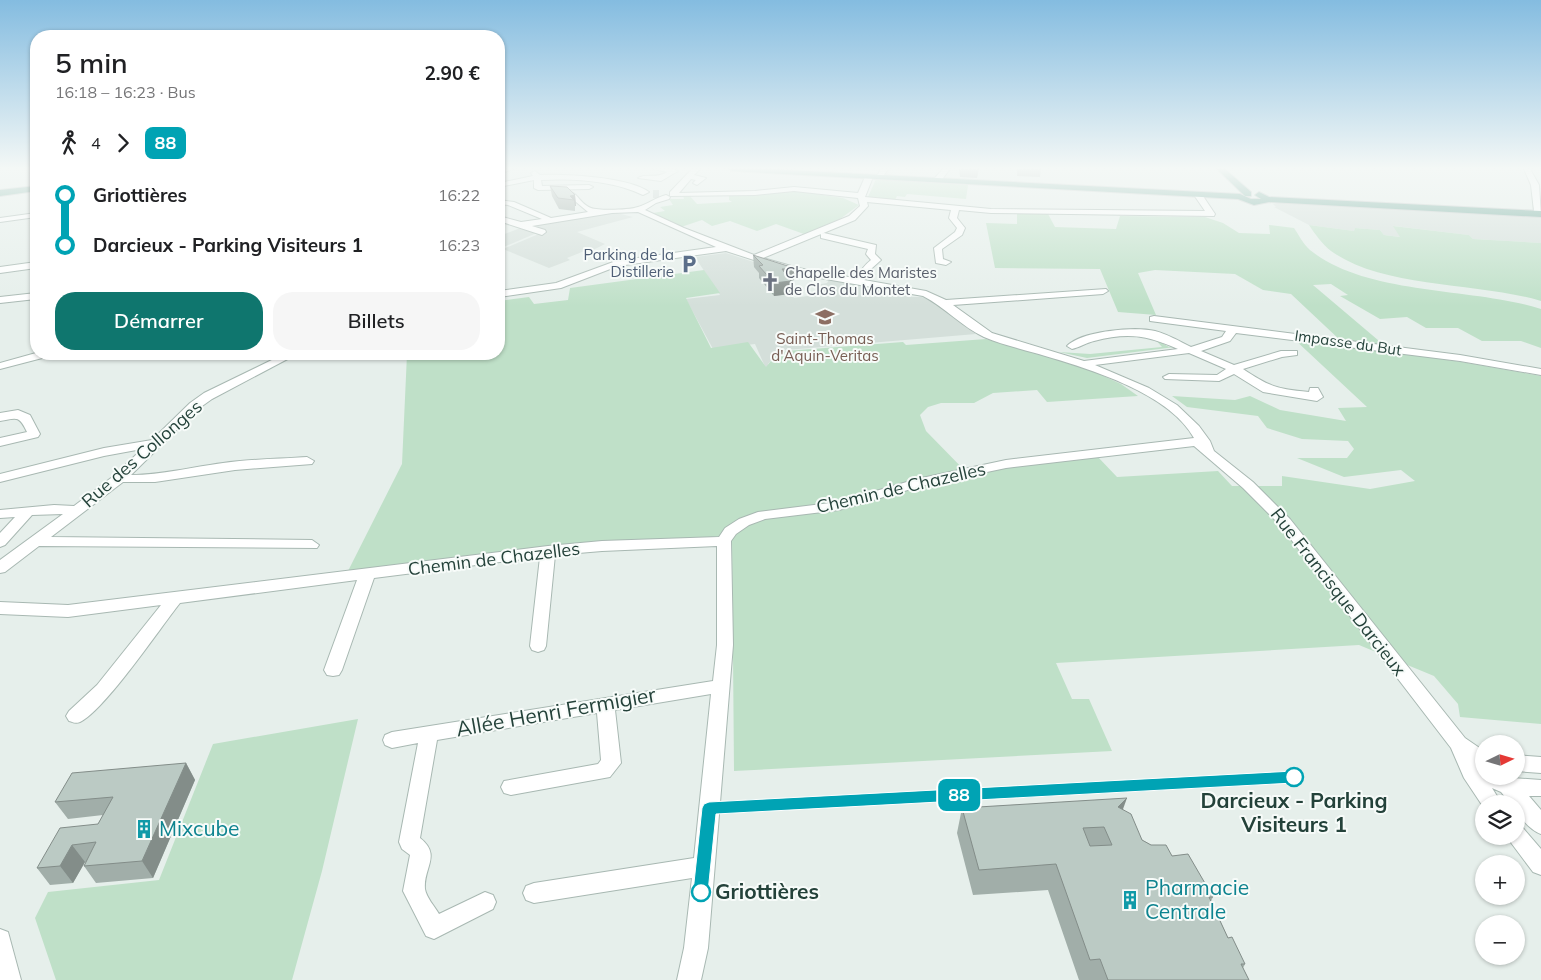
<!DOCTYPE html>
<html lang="fr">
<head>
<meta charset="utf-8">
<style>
  :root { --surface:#fff; --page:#f6f6f6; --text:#202124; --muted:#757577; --accent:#0f766e }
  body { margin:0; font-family:Mulish,sans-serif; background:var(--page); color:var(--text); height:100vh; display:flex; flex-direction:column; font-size:19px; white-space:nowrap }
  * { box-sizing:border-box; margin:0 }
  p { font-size:16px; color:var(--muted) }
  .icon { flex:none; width:28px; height:28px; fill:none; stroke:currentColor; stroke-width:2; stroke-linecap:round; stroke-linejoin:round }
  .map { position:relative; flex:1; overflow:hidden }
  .side { position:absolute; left:30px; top:30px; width:475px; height:330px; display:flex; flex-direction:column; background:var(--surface); border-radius:20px; box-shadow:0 1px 4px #0004 }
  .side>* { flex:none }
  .badge { padding:0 10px; border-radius:8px; font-size:18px; line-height:32px }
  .needle { width:32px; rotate:85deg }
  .controls { position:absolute; left:1475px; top:735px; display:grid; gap:10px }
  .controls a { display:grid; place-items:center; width:50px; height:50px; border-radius:50%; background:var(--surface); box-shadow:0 1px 4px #0004; font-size:25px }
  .map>.badge { position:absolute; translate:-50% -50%; box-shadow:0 0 0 2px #fff }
  .legs { display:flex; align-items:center; gap:8px; height:55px; padding:0 25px; font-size:16px }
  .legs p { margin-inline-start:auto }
  .overview { display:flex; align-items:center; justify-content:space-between; height:85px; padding:0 25px }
  h1 { font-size:28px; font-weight:600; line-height:38px }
  .action { display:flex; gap:10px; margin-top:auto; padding:10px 25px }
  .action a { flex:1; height:58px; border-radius:20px; background:var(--accent); color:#fff; font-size:20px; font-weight:600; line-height:58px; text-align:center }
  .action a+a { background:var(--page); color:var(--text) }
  ul { padding:0 25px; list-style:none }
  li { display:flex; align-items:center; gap:18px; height:50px; font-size:19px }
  li i { display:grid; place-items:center; width:8px; height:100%; margin:0 6px; background:currentColor }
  li i::after { content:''; width:12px; height:12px; margin:-6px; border:4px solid; border-radius:50%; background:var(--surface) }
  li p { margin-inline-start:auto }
  li:first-child i { background:linear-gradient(#0000 50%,currentColor 0) }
  li:last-child i { background:linear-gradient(currentColor 50%,#0000 0) }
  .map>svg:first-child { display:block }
  .built { fill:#d4dfda }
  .green { fill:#bfe0c8 }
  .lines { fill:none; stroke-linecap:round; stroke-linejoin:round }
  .minor-tunnel { stroke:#bfccc8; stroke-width:8; stroke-dasharray:8 4.5; stroke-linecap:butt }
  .minor-casing { stroke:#a8b8b2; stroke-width:2 }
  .major-casing { stroke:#c2cac8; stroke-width:2 }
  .minor { fill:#fff; fill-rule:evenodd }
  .major { fill:#6aa596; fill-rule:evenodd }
  .wall { fill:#a1aea9 }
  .shaded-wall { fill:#838d89 }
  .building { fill:#bbcac4; stroke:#838d89; fill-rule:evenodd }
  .line-1 { fill:#00a3b4; stroke:#fff }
  .stop-1-dot { fill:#fff; stroke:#00a3b4; stroke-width:2.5 }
  .labels { text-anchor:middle; stroke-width:4; stroke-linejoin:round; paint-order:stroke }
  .far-service-label { font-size:15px; fill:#4e5e75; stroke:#f7fbf9; text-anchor:end }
  .far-worship-label { font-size:15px; fill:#5b616d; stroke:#f7fbf9; text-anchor:start }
  .far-education-label { font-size:15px; fill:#785e54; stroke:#f7fbf9 }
  .far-street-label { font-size:15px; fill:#24423a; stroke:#f7fbf9 }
  .street-label { font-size:18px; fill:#24423a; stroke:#f7fbf9 }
  .near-street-label { font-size:21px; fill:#24423a; stroke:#f7fbf9 }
  .near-stop-label { font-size:21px; font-weight:bold; fill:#24423a; stroke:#f7fbf9 }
  .near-culture-label { font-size:21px; fill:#0d838f; stroke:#f7fbf9; text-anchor:start }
</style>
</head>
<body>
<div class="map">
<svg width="1541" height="980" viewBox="0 0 1541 980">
  <rect width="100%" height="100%" fill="#e6efeb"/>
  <g class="built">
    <polygon points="1283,202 1541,217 1541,243 1473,239 1469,235 1394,226 1401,237 1384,235 1380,230 1355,228 1354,231 1309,225 1274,207 1276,207 1273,204"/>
    <polygon points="613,212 633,217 577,232 605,244 591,251 587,250 567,258 570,260 549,268 503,249 541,233 525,225"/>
    <polygon points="523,227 539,232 499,249 499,236"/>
    <polygon points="726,253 782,271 781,281 794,298 822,294 816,285 827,283 829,280 904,292 912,297 922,297 938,304 976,334 786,350 774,357 768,364 767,371 755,344 713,349 686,299 720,295 695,257"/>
  </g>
  <g class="green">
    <polygon points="876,179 968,185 966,199 907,194 905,197 897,196 895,200 871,199 868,197"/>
    <polygon points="797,191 843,198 859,205 840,219 804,234 776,224 757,231 730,221 712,226 702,220 681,227 653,213 665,211 660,207 673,205 669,199 684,199 683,195 689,195 697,204 732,202 729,200 729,196 718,194"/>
    <path d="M1017,213L1048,214L1055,227L1116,229L1120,216L1205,217L1223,223L1239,233L1270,234L1269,225L1294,228C1299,235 1303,244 1310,250C1367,296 1472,287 1541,309V348L1521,341H1482L1458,328H1426L1407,317L1380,319L1340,296L1348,295L1331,284L1313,285L1385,346L1341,341L1291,294L1263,290L1235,274L1155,270L1138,273L1156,315L1118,312L1100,269L995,268L986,223L1017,224Z"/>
    <path d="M1309,225L1354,231L1355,228L1380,230L1384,235L1400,237L1393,226L1469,235L1473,239L1541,243V301C1478,282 1384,289 1331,251C1322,244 1315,234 1309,225Z"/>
    <polygon points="704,270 720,293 686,298 711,348 748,342 766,367 775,356 786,351 903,342 906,345 986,339 1086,368 1121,384 1138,396 1047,402 1037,390 993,393 974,403 941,403 928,407 920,415 926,431 970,476 1017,466 1097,456 1117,477 1218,471 1232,486 1282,486 1282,476 1370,489 1415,481 1401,470 1344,477 1297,458 1347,458 1354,449 1348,441 1302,439 1267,428 1258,416 1187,407 1172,396 1235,400 1250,396 1280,410 1346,421 1338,408 1367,407 1293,338 1462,362 1541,376 1541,724 1460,717 1458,704 1434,676 1359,645 1056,663 1072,699 1089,699 1112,751 734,771 732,536 589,544 347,573 402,464 407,354 499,354 499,301 529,297 534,304 568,300 570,288"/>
    <polygon points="1155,339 1169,347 1175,347 1087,358 1059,352 1090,354 1162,347"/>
    <polygon points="358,719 322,871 292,980 56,980 35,918 48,892 159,880 213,744"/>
  </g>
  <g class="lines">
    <polyline class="minor-tunnel" points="653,194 659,194"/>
    <g class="minor-casing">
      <g id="minor">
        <polygon points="503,169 513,169 499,174 499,170"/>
        <path d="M654,169H672L678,171L661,181L638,178C647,173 656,179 667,172Z"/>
        <path d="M692,169H700L694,175L706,178L697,185L693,183L696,180L691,179L679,193L755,191L794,187L858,193L865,177L869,175L873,177L865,197L991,209L1205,211L1194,195L1201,193L1215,214L1214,216L991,213L959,210L957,218L965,228L962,235L942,249L943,259L951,262L946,265L936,263L934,248L955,232L957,228L949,218L951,210L867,202L868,206L855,220L763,258L798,268L854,278C861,272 863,266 871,260L866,254L868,249L821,238V234L824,233L876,245L875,254L881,260L871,269V273L864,280L926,291L946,300L1106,289L1108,291L1103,294L953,305L992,333L1084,361L1178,349C1147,335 1127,332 1094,341C1086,343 1080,347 1072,349L1067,346C1081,331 1135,326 1155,331C1167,334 1179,341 1191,347L1222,337L1226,331L1150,321V317L1154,316L1460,355L1541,369V375L1460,361L1236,333L1230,341L1201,351L1234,365L1281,351H1297V355L1282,357L1243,369C1270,387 1277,389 1309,392L1310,388H1318L1323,397L1317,401L1263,392L1234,374L1219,381L1165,379L1163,377L1169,374L1217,375L1226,369L1189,353L1095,365L1149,388L1177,405L1199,426L1210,441L1214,451L1253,482L1290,519L1465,738L1484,751V776L1541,780V796H1529L1541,810V834C1530,830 1516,815 1516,804H1511L1501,792L1492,788L1502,804H1484V808L1464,778L1451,748L1280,525L1243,488L1194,446L1006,468L925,485L839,510L765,519L749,525L736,534L731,541L733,645L708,948L701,980H677L684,948L692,878L534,903L526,900L523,893L526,886L534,883L694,858L711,694L615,710L621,763L610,777L511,795L504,793L501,787L504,781L598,764L601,760L597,713L437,740L420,838C442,855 423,868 425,889C426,897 435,907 439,914L485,892L493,895L496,902L493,909L434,939L426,936L403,891L410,855L402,849L399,842L418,743L392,748L385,745L383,740L385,735L392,732L713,681L717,645V546L602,551L555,555L546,646L544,650L538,652L532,650L530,646L540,557L374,578L342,670L339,675L333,676L327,675L324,670L357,580L180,603C160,628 105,710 80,722C75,724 73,722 69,721L66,716L69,711L97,685L161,605L68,617L0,614V602L68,605L548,546L602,541L719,537L725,528L739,519L758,512L838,502L917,479L1006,460L1194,438C1168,391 1083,367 1035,353C1018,348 1000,344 984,337C962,327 945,307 923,296L797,274L726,251L618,266L561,288L499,297V291L556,283L616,261L716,247L638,212L612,213L532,226L545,230L546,232L542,235L499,221V216L521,222L542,219L508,205L499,204V200L514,202L551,218L588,212L569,196L558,195V191C579,188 577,203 591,208C599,211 630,210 638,207C648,204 655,198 666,195L670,197L669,199L656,203L645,210L684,228L754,255L849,216L860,206L858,198L794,191L755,195L670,196V192Z"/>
        <polygon points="881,169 888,169 881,179 875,179"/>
        <polygon points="943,169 950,169 940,182 934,182 933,180"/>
        <polygon points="1524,169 1530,169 1539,185 1541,216 1537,216 1534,211 1531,185"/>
        <path d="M535,171L540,175C566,174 628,177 649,192L643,195C614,181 575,178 541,180L542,186L589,185L593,187L589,189L538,190L534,188V180L499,187V183L533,176L531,173Z"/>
        <polygon points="36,213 36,217 0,222 0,218"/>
        <polygon points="36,262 36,268 0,273 0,267"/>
        <polygon points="36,293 36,299 0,303 0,297"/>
        <polygon points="36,353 51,354 50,356 0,369 0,363"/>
        <path d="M284,354H297L212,399L198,409L131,475C162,475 192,467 223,463C250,459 279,459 307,457L314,461L312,464L235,470L155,482H123L51,537L312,540L319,545L317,548L39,546L5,572L0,573V560L63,514L32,515L5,545L0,547V533L15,517L0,518V510L54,505L74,506L115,475L142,449L104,456L0,482V474L104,448L152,440L190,403L204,393Z"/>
        <path d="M18,410L30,415L40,434L38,437L0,446V438L27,432C19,415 17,418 0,421V413Z"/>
        <polygon points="1516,755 1541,757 1541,773 1516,771"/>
        <polygon points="1516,825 1523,828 1541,849 1541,875 1533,872 1509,840 1507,836 1516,836"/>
        <polygon points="0,929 8,932 21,980 0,980"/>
      </g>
    </g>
    <g class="major-casing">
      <g id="major">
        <polygon points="728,169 767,169 1240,194 1251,199 1261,199 1255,195 1259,192 1269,197 1541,211 1541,217 1269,202 1254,205 1238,199 732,171"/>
        <polygon points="1217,169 1225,169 1251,192 1251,196 1245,196"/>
        <polygon points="36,186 36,191 0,196 0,190"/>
      </g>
    </g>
    <use href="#minor" class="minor"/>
    <use href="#major" class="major"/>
  </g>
  <g class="wall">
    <polygon points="959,169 979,169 977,178 960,177"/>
    <polygon points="1017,169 1041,169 1040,177 1017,176"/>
    <polygon points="550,186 575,195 576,206 575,206 575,211 559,209 552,196"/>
    <polygon points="753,255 794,280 790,281 790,294 774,296 759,278 759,273 754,267"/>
    <polygon points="186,763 195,780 153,878 96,883 84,866 86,862 85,862 73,883 50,885 37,868 98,824 103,815 68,819 55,802"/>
    <polygon points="962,808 1123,809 1142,840 1172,856 1213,897 1211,901 1228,938 1245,964 1243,968 1249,980 1079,980 1048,890 973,895 957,833"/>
  </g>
  <g class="shaded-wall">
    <polygon points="575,195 576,206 575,206 574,200 570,196"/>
    <polygon points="794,268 794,280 782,282 782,269"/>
    <polygon points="791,281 790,294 774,296 774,283"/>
    <polygon points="186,763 195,780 153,878 142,861"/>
    <polygon points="1127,798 1118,823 1118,807"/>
    <polygon points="72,845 85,862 73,883 60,866"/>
  </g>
  <g class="building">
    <polygon points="550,186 567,187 575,195 570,196 574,200 558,198"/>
    <polygon points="753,255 794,268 782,269 791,281 774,283 759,266 763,265"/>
    <polygon points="186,763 142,861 84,866 96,842 72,845 60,866 37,868 60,828 98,824 113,797 55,802 72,773"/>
    <path d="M1127,798L1118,807L1131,814L1142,840L1151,845H1166L1172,856L1188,854L1213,897H1209L1228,938L1232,937L1245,964H1241L1249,980H1108L1100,959L1090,960L1056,864L979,870L962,808ZM1104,827L1112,845L1090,846L1083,828Z"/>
  </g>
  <linearGradient id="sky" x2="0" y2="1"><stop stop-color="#84bce0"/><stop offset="0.55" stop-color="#f4f8f6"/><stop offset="1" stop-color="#f4f8f6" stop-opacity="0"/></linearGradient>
  <rect width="1541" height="306" fill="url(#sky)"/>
  <polygon class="line-1" points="1294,771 1299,773 1301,777 1299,781 1294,783 716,814 708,892 706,897 701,899 695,897 693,892 702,808 704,804 709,802"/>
  <defs>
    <g id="parking-bare" transform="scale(1.5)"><path d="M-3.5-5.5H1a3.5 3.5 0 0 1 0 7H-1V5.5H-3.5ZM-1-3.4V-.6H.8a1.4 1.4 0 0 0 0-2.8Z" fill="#5c6f8a" stroke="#f7fbf9" stroke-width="2.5" paint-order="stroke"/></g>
    <g id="church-bare" transform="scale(1.5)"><path d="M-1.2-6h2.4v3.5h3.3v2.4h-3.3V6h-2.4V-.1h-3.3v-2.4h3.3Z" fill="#6b7280" stroke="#f7fbf9" stroke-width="2.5" paint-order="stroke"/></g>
    <g id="school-bare" transform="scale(1.5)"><path d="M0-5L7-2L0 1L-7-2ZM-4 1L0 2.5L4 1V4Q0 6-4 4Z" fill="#8d6e63" stroke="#f7fbf9" stroke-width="2.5" paint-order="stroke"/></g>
    <g id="building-bare" transform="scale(1.5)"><path d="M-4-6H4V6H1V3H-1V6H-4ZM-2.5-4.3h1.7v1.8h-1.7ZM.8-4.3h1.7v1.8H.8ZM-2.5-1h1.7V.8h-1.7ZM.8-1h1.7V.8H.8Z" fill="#0f9aa8" stroke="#f7fbf9" stroke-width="2.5" paint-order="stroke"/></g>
  </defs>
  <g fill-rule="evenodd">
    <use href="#parking-bare" x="689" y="264"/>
    <use href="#church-bare" x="770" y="282"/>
    <use href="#school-bare" x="825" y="317"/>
    <use href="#building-bare" x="144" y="829"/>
    <use href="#building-bare" x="1130" y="900"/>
  </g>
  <g class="stop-1-dot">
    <circle cx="1294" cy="777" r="9"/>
    <circle cx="701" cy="892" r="9"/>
  </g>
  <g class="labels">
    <g class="far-service-label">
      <text x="674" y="260">Parking de la<tspan x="674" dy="17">Distillerie</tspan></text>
    </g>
    <g class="far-worship-label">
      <text x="785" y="278">Chapelle des Maristes<tspan x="785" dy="17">de Clos du Montet</tspan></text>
    </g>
    <g class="far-education-label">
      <text x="825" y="344">Saint-Thomas<tspan x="825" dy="17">d'Aquin-Veritas</tspan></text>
    </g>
    <g class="far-street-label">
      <text transform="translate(1348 343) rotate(8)" y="5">Impasse du But</text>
    </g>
    <g class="street-label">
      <text transform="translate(142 454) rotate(-41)" y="6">Rue des Collonges</text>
      <text transform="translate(901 488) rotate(-13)" y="6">Chemin de Chazelles</text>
      <text transform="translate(494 559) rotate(-7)" y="6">Chemin de Chazelles</text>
      <text transform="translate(1338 592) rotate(52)" y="6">Rue Francisque Darcieux</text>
    </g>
    <g class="near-street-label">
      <text transform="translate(556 712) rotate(-10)" y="7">Allée Henri Fermigier</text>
    </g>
    <g class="near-stop-label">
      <text x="1294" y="808">Darcieux - Parking<tspan x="1294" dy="24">Visiteurs 1</tspan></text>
      <text x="715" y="899" text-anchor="start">Griottières</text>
    </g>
    <g class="near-culture-label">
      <text x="159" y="836">Mixcube</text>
      <text x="1145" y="895">Pharmacie<tspan x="1145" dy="24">Centrale</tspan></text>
    </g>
  </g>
</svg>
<div class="controls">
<a><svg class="needle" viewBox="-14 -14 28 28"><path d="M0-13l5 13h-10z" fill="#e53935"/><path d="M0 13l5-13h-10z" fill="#757577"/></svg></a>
<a><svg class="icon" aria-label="layers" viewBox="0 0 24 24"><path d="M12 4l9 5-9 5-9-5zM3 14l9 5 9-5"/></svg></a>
<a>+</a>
<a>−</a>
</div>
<b class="badge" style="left:959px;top:795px;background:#00a3b4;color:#fff">88</b>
<section class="side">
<div class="overview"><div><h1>5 min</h1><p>16:18 – 16:23 · Bus</p></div><b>2.90 €</b></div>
<div class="legs"><svg class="icon" aria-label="walk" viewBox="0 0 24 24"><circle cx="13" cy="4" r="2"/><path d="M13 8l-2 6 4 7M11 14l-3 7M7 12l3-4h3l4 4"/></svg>4<svg class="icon" aria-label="forward" viewBox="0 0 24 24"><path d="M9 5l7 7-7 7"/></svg><b class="badge" style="background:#00a3b4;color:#fff">88</b></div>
<ul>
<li><i style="color:#00a3b4"></i><b>Griottières</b><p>16:22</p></li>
<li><i style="color:#00a3b4"></i><b>Darcieux - Parking Visiteurs 1</b><p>16:23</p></li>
</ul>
<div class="action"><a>Démarrer</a><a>Billets</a></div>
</section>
</div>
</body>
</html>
